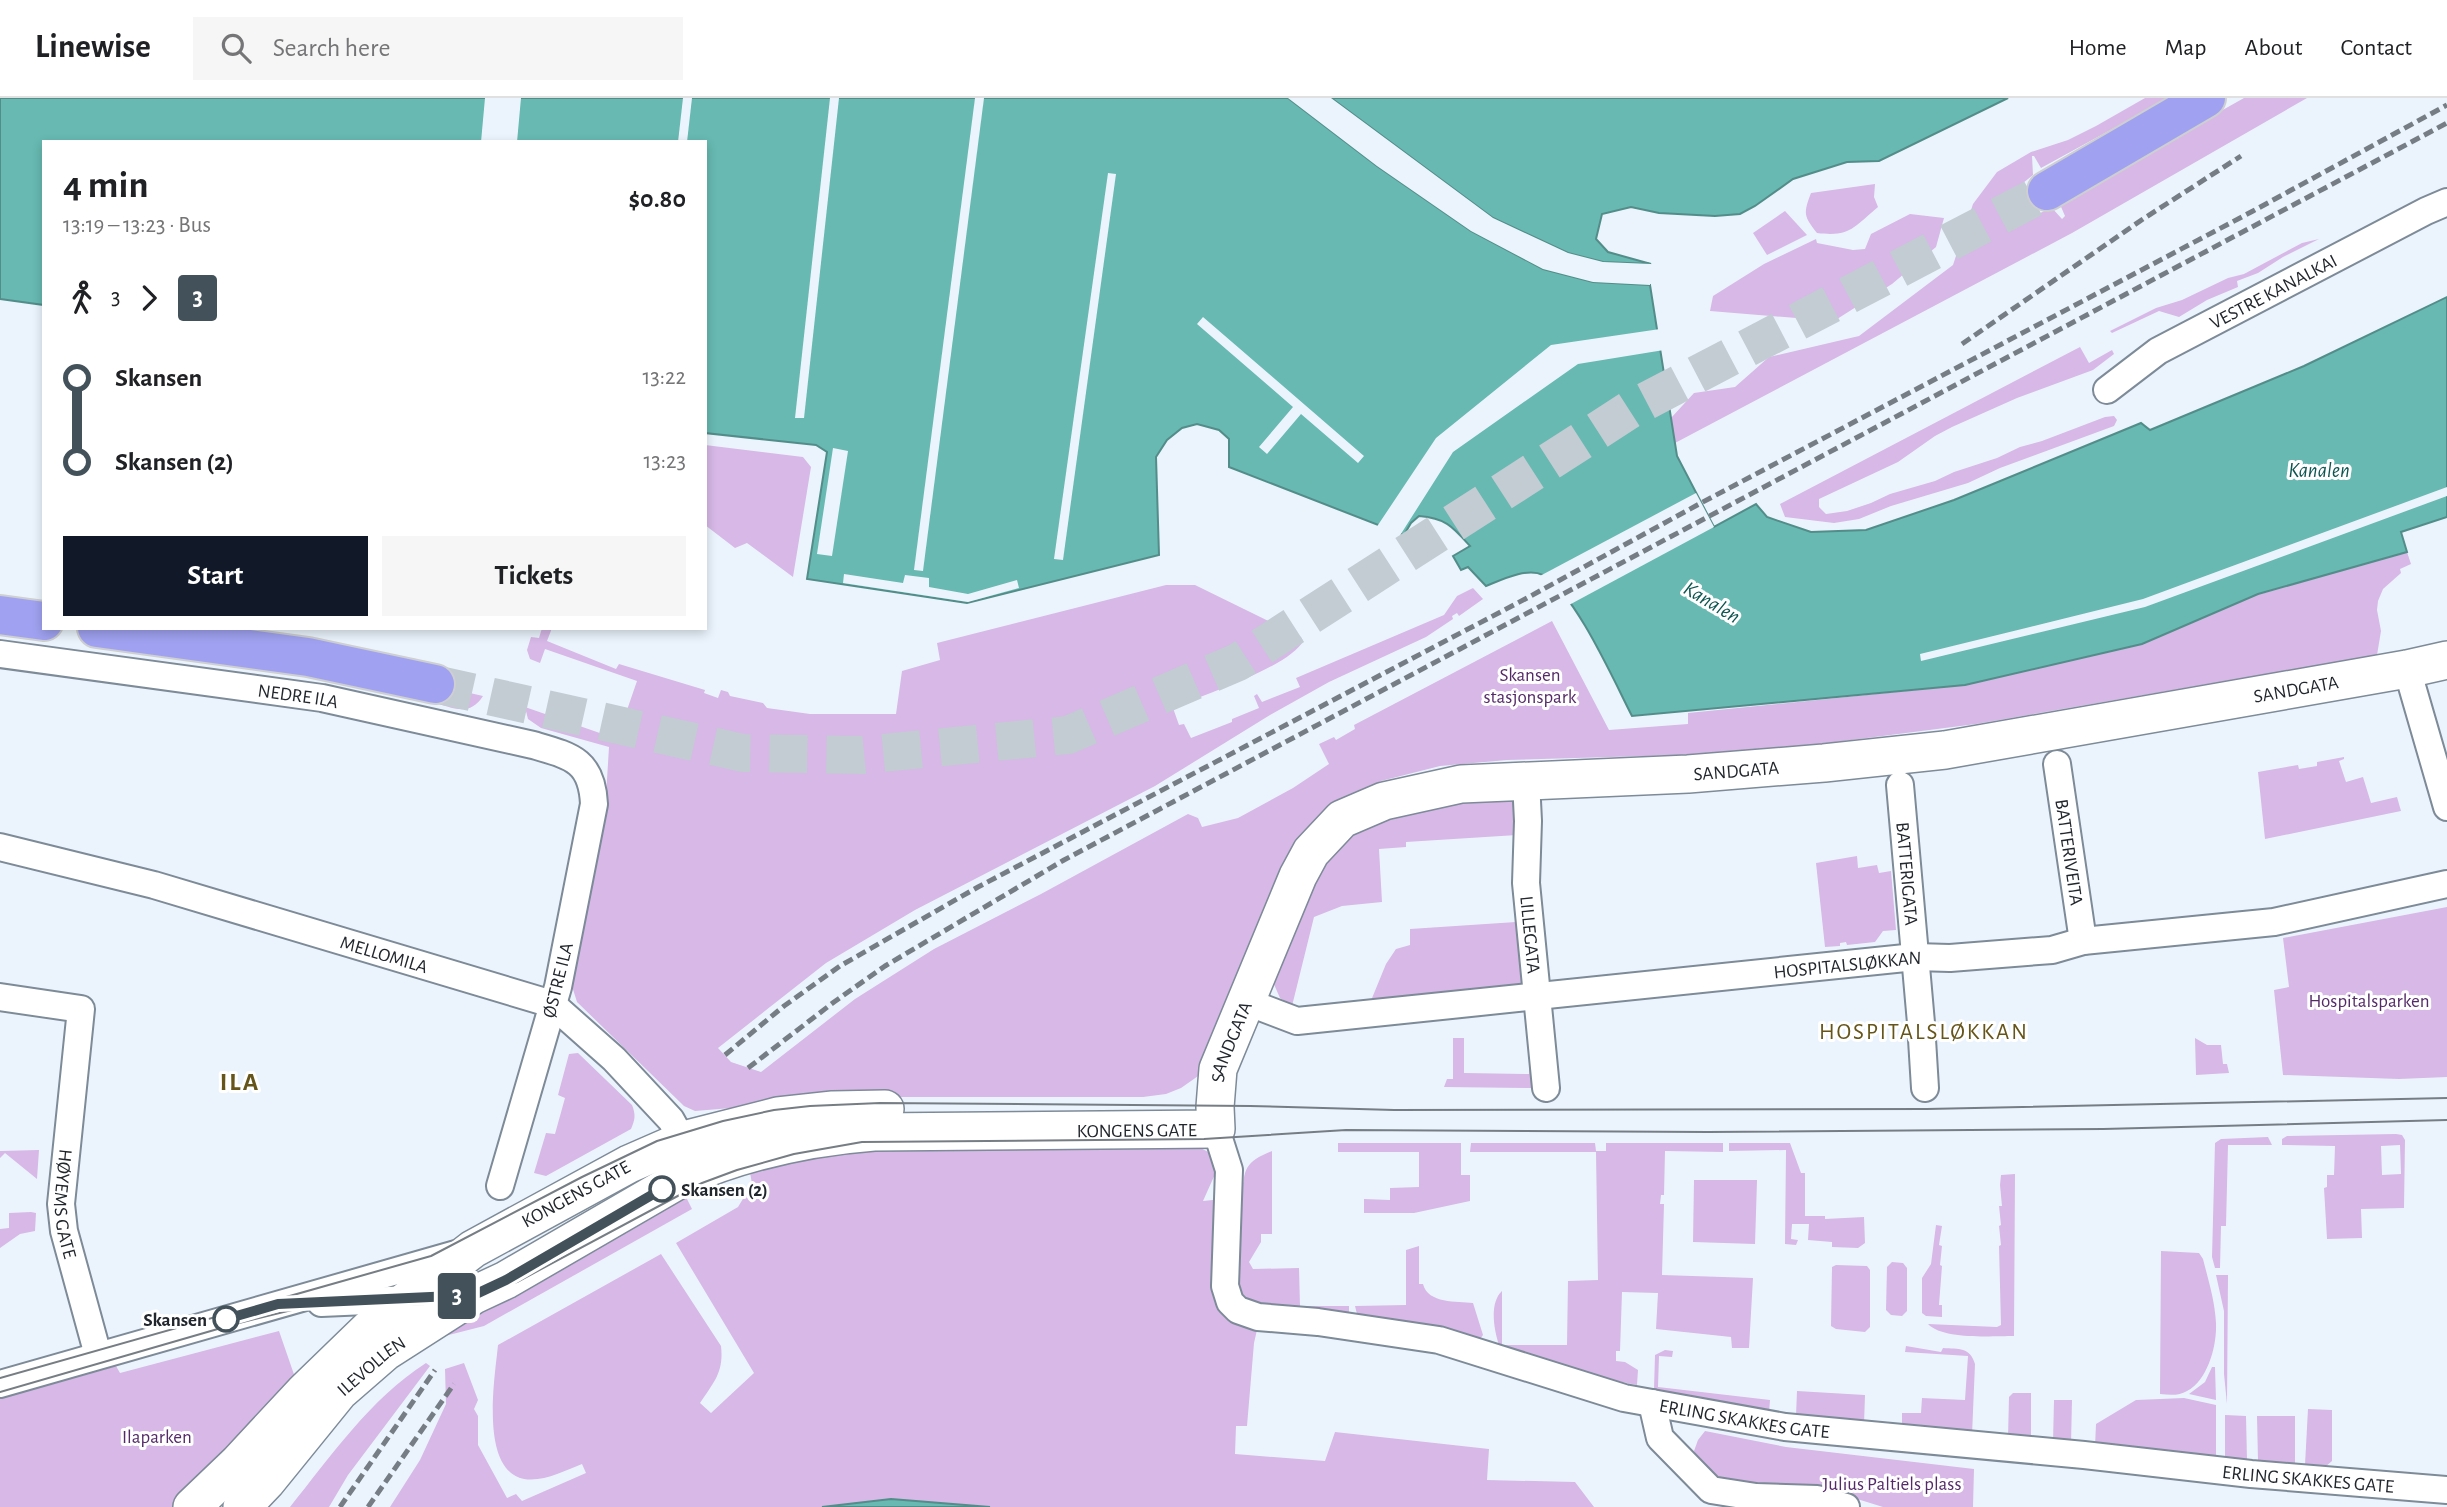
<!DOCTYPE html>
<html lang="en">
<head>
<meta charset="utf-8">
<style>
  :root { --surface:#fff; --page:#f6f6f6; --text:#202124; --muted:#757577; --line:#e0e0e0; --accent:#111827 }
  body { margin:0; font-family:"Alegreya Sans",sans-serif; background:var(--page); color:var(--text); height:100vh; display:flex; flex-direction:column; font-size:26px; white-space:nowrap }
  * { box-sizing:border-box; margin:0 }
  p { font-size:23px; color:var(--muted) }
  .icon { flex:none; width:38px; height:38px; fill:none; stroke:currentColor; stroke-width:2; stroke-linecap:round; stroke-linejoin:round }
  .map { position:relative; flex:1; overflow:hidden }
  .details { position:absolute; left:42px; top:42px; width:665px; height:490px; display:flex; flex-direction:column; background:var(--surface); border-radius:0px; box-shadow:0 4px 10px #0003 }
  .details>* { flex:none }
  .badge { padding:0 14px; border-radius:5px; font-size:24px; line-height:46px }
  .map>.badge { position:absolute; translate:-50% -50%; box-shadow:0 0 0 4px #fff }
  .legs { display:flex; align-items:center; gap:10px; height:77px; padding:0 21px; font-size:23px }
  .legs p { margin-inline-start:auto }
  .head { display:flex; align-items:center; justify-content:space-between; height:119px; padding:0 21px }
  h1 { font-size:38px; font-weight:700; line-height:52px }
  .cta { display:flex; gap:14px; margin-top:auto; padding:14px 21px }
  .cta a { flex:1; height:80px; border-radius:0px; background:var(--accent); color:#fff; font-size:28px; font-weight:700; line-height:80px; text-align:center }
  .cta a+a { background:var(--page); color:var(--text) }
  ul { padding:0 21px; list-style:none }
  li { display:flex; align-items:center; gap:24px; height:84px; font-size:26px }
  li i { display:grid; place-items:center; width:10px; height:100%; margin:0 9px; background:currentColor }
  li i::after { content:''; width:18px; height:18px; margin:-9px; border:5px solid; border-radius:50%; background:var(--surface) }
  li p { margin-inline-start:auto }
  li:first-child i { background:linear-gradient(#0000 50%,currentColor 0) }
  li:last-child i { background:linear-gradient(currentColor 50%,#0000 0) }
  header { display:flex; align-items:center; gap:42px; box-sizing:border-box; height:98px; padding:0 35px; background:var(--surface); border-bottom:2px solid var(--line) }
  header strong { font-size:33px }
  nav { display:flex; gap:38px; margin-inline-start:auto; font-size:24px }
  .search { width:490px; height:63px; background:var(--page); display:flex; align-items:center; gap:18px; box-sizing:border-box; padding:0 24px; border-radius:0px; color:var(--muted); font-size:26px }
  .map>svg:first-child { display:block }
  .green { fill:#d7b8e7; fill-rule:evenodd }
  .water { fill:#67b9b1; stroke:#528d89; stroke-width:2 }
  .pier { fill:#ebf4fd }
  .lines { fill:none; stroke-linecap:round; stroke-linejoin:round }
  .highway-tunnel { stroke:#c3cbd3; stroke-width:38; stroke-dasharray:38 19; stroke-linecap:butt }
  .street-casing { stroke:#7d8a98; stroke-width:30 }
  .secondary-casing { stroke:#7d8a98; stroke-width:40 }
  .highway-casing { stroke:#cecfd1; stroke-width:42 }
  .street { stroke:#fff; stroke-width:26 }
  .secondary { stroke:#fff; stroke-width:37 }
  .highway { stroke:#a0a2f1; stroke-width:38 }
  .tram { stroke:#767d84; stroke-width:2 }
  .rail { stroke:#767d84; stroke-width:5; stroke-dasharray:10 5; stroke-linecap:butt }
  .line-1-casing { stroke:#fff; stroke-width:16 }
  .line-1 { stroke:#43525a; stroke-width:10 }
  .stop-1-dot { fill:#fff; stroke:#43525a; stroke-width:3.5 }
  .labels { text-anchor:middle; stroke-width:6; stroke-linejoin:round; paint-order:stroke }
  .street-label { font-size:19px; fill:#22272d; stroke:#fff }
  .park-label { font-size:19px; fill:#552a68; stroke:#fff }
  .stop-label { font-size:19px; font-weight:bold; fill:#22272d; stroke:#fff; text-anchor:start }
  .water-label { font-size:21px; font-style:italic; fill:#0d5550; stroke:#fff }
  .quarter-label { font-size:23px; letter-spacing:2px; fill:#66551a; stroke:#fff }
  .district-label { font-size:26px; font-weight:bold; letter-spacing:2px; fill:#66551a; stroke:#fff }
</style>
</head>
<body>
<header>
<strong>Linewise</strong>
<div class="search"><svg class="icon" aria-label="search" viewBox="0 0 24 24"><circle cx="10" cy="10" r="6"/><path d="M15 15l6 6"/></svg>Search here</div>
<nav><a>Home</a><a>Map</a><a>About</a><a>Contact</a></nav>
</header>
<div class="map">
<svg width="2447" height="1409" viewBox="0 0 2447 1409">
  <rect width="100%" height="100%" fill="#ebf4fd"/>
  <g class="green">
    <polygon points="2145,0 2169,0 2041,70 2034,58 2032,58 2033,77 2023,85 2040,115 2052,110 2062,121 2065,118 2059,104 2244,0 2307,0 2072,135 1675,345 1671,320 1694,295 1735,289 1769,259 1859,238 1953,167 1973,106 1997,74 2031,54 2068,42 2096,28"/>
    <path d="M1875,86L1874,99L1878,109C1853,130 1850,139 1817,135C1804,118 1803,116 1811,95Z"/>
    <polygon points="1785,113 1807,137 1767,157 1753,135"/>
    <polygon points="1910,116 1944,120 1936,149 1892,186 1834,223 1710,213 1713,198 1764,166 1816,141 1817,145 1853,152 1865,151 1871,136"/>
    <polygon points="2319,141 2283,159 2258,175 2237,183 2238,189 2207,202 2179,219 2159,213 2112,235 2110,233 2156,210 2182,202 2228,180 2244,176 2302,145"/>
    <polygon points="2080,249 2089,265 2112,252 2114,256 2093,272 2017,300 1952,329 1935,338 1898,364 1819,401 1819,409 1826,416 1847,413 1871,405 1890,396 1935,383 1954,374 1997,360 2020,349 2042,343 2105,319 2114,318 2117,322 2114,328 2000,370 1968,385 1891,408 1859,421 1834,425 1785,419 1780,406"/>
    <polygon points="705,347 803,359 811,369 793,479 747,445 735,450 705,427"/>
    <path d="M2407,454L2411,466L2400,471L2401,475L2383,491L2378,503L2377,512L2381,533L2377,557L1976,626L1820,646L1680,657L1507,662L1440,668L1381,683L1338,704L1288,758L1272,791L1239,893L1201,976L1181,990L1166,996L1143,999H834L733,1014L731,1010L695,1013L684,1008L577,904L571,885L606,698L609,649L541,630L528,621L525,609L617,641L637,583L545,551L540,565L530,561L527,552L531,539L539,540L542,530H552L547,543L616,571L619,566L705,592L704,595L718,600L721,592L728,594L730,598L763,605L767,610L810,616H896L902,573L940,562L937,545L1166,487H1195L1301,539L1303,543C1291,568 1201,598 1173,610L1179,627L1184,626L1191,640L1232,624V621L1259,610L1254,598L1257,596L1262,604L1300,589L1296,580L1444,517L1457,498L1473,490L1483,501L1459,518L1457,515L1452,518L1453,521L1426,539L1329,584L1270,617L1155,688L915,812L826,865L718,950L731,964L761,974L855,901L934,851L1041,796L1188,716L1198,720L1202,729L1238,720L1293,690L1329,666L1319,646L1334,639L1336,642L1355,631L1354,627L1552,523L1609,632L1688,626V615L1965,587L2142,546L2258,496Z"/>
    <path d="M435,587L483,598C469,620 452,609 431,604Z"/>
    <polygon points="2344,659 2344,661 2339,663 2346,684 2363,679 2371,705 2397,699 2401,713 2265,741 2258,674 2298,667 2299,671 2317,668 2317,664"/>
    <polygon points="1514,699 1517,737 1406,744 1406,749 1379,751 1382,804 1342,808 1314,819 1292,908 1280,900 1273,884 1308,793 1326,763 1362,727 1401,710"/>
    <polygon points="1857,758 1858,770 1877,767 1879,775 1891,773 1896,832 1883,833 1875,844 1847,847 1846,844 1840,845 1840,848 1825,849 1816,765"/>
    <polygon points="2447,809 2447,979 2399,981 2283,977 2274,892 2289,889 2283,840"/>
    <polygon points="1521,821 1523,885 1520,889 1370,905 1386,866 1396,851 1410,847 1410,831 1516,824"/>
    <polygon points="1453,940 1464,940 1464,975 1529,976 1529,970 1532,970 1532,990 1444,989 1447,981 1453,981"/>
    <polygon points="2195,940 2207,947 2221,947 2223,966 2227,966 2229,975 2196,977"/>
    <path d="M578,955L632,1007C636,1017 635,1022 631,1031L546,1078L534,1075L546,1035L555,1036L565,1000L558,997L569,956Z"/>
    <path d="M2396,1036L2402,1037L2405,1042L2404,1110L2361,1111L2362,1140L2327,1141L2324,1090L2327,1089V1077H2334L2335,1048L2282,1047V1041L2287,1038ZM2400,1047L2401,1076L2382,1077L2381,1048Z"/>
    <polygon points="2268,1039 2272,1047 2228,1047 2226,1128 2221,1128 2220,1170 2215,1170 2212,1159 2215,1045 2221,1041"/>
    <polygon points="1338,1045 1461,1045 1461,1077 1470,1077 1470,1103 1414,1115 1364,1115 1364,1101 1390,1102 1390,1090 1419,1089 1419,1054 1338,1054"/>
    <path d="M1471,1045H1595L1596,1053H1606V1045H1723V1054L1665,1053L1664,1097H1661L1660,1106H1664L1662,1177L1753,1180L1749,1250H1732L1731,1239L1656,1231L1658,1195L1622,1194L1620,1253H1616V1263L1625,1264L1638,1272L1637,1287L1607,1281L1499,1247C1494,1232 1489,1205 1502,1193V1247H1567L1568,1183L1598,1182L1596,1054H1470Z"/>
    <polygon points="1729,1045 1790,1045 1801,1075 1805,1075 1805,1118 1825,1118 1825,1121 1864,1119 1865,1145 1858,1150 1832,1149 1832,1144 1808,1142 1809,1126 1792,1126 1791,1141 1798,1142 1796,1147 1785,1146 1786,1052 1729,1053"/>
    <path d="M1197,1048L1210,1055L1216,1074L1203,1103L1242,1099C1244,1070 1245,1064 1272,1053V1136H1261V1144L1249,1164L1253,1171L1299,1170L1300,1208H1349V1217L1262,1210L1254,1245L1247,1328H1236L1235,1356L1325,1363L1335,1334L1489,1351L1487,1382L1575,1384L1594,1409H951L841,1407L822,1409H390L420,1362L446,1306L445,1271L464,1265L478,1302L474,1311L478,1318V1347L507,1400L516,1396L522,1403L586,1375L582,1366C564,1373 544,1384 524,1381C479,1372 495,1279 498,1247L661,1156L721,1248C724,1274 714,1284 700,1305L711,1315L754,1275L676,1145L738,1109L752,1086L750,1074L843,1052Z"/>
    <polygon points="39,1052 37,1081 5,1055 0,1060 0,1053"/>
    <path d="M2015,1076L2014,1238C1992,1238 1943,1242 1928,1226L1997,1229L2001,1227L1999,1148L2001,1147L1999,1128L2001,1127L1999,1108H2002L2000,1087L2001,1077Z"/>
    <polygon points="1694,1082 1757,1082 1755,1146 1693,1144"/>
    <polygon points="686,1099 692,1111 484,1228 433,1241 651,1117"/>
    <polygon points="31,1114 36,1115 35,1133 20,1136 0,1150 0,1131 9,1130 9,1115"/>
    <polygon points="1936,1127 1942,1128 1939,1147 1942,1148 1940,1167 1942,1168 1939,1207 1942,1207 1942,1219 1926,1218 1922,1215 1922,1180 1931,1166"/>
    <path d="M1419,1148V1186H1423C1428,1206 1457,1203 1473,1205L1483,1237L1480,1241L1358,1220L1355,1208L1406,1207V1152Z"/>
    <path d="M2161,1153L2199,1155L2203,1161C2208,1181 2215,1203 2216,1225C2217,1247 2208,1282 2187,1293C2179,1298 2170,1297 2160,1296Z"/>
    <polygon points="1892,1164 1903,1165 1907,1170 1907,1213 1902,1218 1891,1217 1886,1212 1887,1169"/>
    <polygon points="1836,1167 1867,1168 1870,1172 1870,1229 1865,1234 1836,1231 1831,1228 1832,1169"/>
    <polygon points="2216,1177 2228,1177 2227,1306 2224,1276 2224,1213"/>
    <polygon points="279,1233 298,1288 179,1409 0,1409 0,1300 116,1268 120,1275"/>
    <path d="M1906,1248L1941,1254L1943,1250C1959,1251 1970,1249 1975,1266L1972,1337L1902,1330V1315H1921L1922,1300L1965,1302L1968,1258L1905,1254Z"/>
    <polygon points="1665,1252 1673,1253 1672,1259 1659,1258 1658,1289 1770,1302 1769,1315 1654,1291 1655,1257"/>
    <path d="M426,1265L430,1268L348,1377L329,1409H290C331,1358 370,1301 426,1265Z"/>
    <polygon points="2212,1269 2215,1269 2216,1302 2189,1296 2205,1284"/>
    <polygon points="1797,1293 1865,1297 1864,1326 1796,1318"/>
    <polygon points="2013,1295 2031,1295 2031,1342 2008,1340 2009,1299"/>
    <polygon points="2184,1300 2216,1307 2216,1359 2095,1349 2096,1326 2136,1302"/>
    <polygon points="2054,1302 2072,1302 2071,1346 2053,1345"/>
    <polygon points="2308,1311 2332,1312 2332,1363 2325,1369 2305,1367"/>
    <polygon points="2225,1317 2246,1318 2247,1362 2225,1360"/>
    <polygon points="2257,1318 2295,1318 2295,1366 2258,1363"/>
    <polygon points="1705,1333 1786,1349 1974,1371 1973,1409 1883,1409 1854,1400 1739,1388 1720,1381 1699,1365 1694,1353 1698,1342"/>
  </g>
  <g class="water">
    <path d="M0,0H1288L1377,68L1471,133L1543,171L1593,184L1650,187L1677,358L1714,429L1756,406L1767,419L1811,434L1866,432L1954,402L2141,325L2150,332L2304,268L2447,199V419L2401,434L2407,454L2258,496L2142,546L1965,587L1632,618C1615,585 1574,493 1543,477C1527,469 1501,482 1486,488L1468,469L1461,472L1453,458L1470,448C1453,429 1446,420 1419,418L1411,425L1404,437L1229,369V341L1219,332L1197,326L1182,330L1167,342L1156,359L1159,457L967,505L807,481L827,354L816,347L705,335V44H44V207L0,201Z"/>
    <polygon points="1331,0 2008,0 1879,63 1847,64 1793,81 1755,108 1740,116 1715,118 1659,115 1631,109 1602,116 1596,141 1608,154 1651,166 1603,164 1568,155 1493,120"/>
    <polygon points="891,1401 990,1409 822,1409"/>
  </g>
  <g class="pier">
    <polygon points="485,0 521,0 517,44 481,44"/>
    <polygon points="683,0 692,0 687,44 678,44"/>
    <polygon points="830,0 839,0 804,320 795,320"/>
    <polygon points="975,0 984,0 923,473 914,472"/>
    <polygon points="1288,0 1294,0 1379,65 1473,131 1544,167 1593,180 1650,184 1650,187 1593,184 1543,171 1471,133 1377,68"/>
    <polygon points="1327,0 1331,0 1493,120 1568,155 1603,164 1651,166 1651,170 1603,168 1567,158 1492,123"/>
    <polygon points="1108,75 1116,76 1063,462 1054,461"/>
    <polygon points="1203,219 1364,358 1358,365 1301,316 1267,356 1259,349 1293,309 1197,226"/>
    <polygon points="1660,231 1664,252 1578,266 1453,354 1399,439 1376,430 1436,340 1551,247"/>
    <polygon points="833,350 848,353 832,458 817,456"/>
    <polygon points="2447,389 2447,398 2145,509 1921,563 1920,556 2143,501"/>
    <polygon points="1696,395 1714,429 1569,507 1538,479"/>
    <polygon points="844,476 903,485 905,477 929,480 929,489 968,496 1017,482 1019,490 968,504 843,485"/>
  </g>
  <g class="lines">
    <polyline class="highway-tunnel" points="435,586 743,655 862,657 1068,637 1238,564 1631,311 2047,93"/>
    <g class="street-casing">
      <g id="street">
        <path id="s1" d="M2107,292L2158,253L2426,113L2447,104"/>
        <path id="s2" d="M0,556L322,600L533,647C571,658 592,662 594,706L558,889L500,1088"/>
        <polyline points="2407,571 2447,709"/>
        <path id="s3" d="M2057,666L2083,843"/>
        <path id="s4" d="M1526,683L1528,723L1526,785L1546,990"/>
        <path id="s5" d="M1900,687L1921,925L1925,990"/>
        <path id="s6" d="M0,749L154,787L552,906L614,961L671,1022L690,1056"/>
        <path id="s7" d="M0,899L81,911L61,1106L64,1133L98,1257"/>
        <path id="s8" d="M1247,904L1297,923L1915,859L1950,860L2052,852L2083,843L2274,824L2447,786"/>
        <path id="s9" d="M1216,1031L1229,1072L1225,1188L1230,1204L1238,1212L1258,1219L1318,1224L1439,1242L1624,1300L1785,1329L2084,1357L2251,1376L2447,1392"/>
        <polyline points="321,1205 412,1201"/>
        <polyline points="0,1286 456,1156"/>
        <polyline points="1652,1305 1660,1340 1711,1392 1756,1399 1817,1401 1846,1409"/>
      </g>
    </g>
    <g class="secondary-casing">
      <g id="secondary">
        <path id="s10" d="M192,1409L238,1365L304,1294L368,1232L473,1151L629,1066L684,1042L778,1018L833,1012L885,1011"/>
        <path id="s11" d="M242,1409L266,1384L339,1294L385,1254L474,1197L506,1182L682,1080C742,1054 808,1039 874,1034L1216,1031L1215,1009L1218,971L1298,778L1311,754L1342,721L1384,703L1461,686L1688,676L1824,665L1945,652L2407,571L2447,562"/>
      </g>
    </g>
    <g class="highway-casing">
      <g id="highway">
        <polyline points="2047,93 2206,0"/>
        <polyline points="0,517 44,523"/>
        <polyline points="97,530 308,559 435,586"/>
      </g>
    </g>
    <use href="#street" class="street"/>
    <use href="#secondary" class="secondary"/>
    <use href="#highway" class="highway"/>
    <g class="tram">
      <polyline points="0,1280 431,1158 582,1079 657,1043 723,1023 774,1012 810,1008 880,1005 1250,1008 1394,1012 1927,1011 2447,1000"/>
      <polyline points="0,1294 235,1226 296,1211 350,1207 426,1206 472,1197 517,1184 702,1085 737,1072 794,1056 862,1044 1204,1041 1346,1032 1708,1034 2103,1031 2447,1022"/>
    </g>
    <g class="rail">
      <polyline points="1962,246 2143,121 2241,58"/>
      <polyline points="725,957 784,908 840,868 978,789 1527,500 1701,405 2253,113 2447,7"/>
      <polyline points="748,970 834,904 885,868 1064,762 2447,25"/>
      <polyline points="340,1409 435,1272"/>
      <polyline points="368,1409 454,1286"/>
    </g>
  </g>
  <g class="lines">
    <g class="line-1-casing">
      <polyline id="line-1" points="226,1221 278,1206 474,1197 506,1182 662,1091"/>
    </g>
    <use href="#line-1" class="line-1"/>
  </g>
  <g class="stop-1-dot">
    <circle cx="662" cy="1091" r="12"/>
    <circle cx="226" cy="1221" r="12"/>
  </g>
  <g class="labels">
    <g class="street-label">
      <text dy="7" stroke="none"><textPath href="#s1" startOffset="194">VESTRE KANALKAI</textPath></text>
      <text dy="7" stroke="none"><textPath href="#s11" startOffset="2404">SANDGATA</textPath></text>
      <text dy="7" stroke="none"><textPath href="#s2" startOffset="301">NEDRE ILA</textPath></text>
      <text dy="7" stroke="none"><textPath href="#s11" startOffset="1838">SANDGATA</textPath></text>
      <text dy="7" stroke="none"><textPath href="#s3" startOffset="89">BATTERIVEITA</textPath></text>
      <text dy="7" stroke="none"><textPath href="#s5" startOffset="89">BATTERIGATA</textPath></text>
      <text dy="7" stroke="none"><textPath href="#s4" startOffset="154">LILLEGATA</textPath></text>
      <text dy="7" stroke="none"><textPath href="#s6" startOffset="399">MELLOMILA</textPath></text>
      <text dy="7" stroke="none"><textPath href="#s8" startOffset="607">HOSPITALSLØKKAN</textPath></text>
      <text transform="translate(557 882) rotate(-76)" y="7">ØSTRE ILA</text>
      <text dy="7" stroke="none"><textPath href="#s11" startOffset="1186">SANDGATA</textPath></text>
      <text dy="7" stroke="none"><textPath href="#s11" startOffset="1017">KONGENS GATE</textPath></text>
      <text dy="7" stroke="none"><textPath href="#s10" startOffset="499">KONGENS GATE</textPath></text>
      <text dy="7" stroke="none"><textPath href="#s7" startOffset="278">HØYEMS GATE</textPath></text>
      <text dy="7" stroke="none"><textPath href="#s11" startOffset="192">ILEVOLLEN</textPath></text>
      <text dy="7" stroke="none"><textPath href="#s9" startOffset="707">ERLING SKAKKES GATE</textPath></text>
      <text dy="7" stroke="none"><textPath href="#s9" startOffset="1274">ERLING SKAKKES GATE</textPath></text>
    </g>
    <g class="park-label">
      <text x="1530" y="583">Skansen<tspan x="1530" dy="22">stasjonspark</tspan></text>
      <text x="2369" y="909">Hospitalsparken</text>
      <text x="157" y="1345">Ilaparken</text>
      <text x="1892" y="1392">Julius Paltiels plass</text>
    </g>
    <g class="stop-label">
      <text x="681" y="1098">Skansen (2)</text>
      <text x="207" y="1228" text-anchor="end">Skansen</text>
    </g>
    <g class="water-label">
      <text x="2319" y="379">Kanalen</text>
      <text transform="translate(1712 504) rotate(31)" y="7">Kanalen</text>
    </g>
    <g class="quarter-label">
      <text x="1924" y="941">HOSPITALSLØKKAN</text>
    </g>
    <g class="district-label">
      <text x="240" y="992">ILA</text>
    </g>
  </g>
</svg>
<b class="badge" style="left:457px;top:1198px;background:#43525a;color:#fff">3</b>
<section class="details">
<div class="head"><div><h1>4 min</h1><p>13:19 – 13:23 · Bus</p></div><b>$0.80</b></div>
<div class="legs"><svg class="icon" aria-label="walk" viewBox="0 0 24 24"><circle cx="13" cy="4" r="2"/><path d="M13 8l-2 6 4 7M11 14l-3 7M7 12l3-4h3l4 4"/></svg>3<svg class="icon" aria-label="forward" viewBox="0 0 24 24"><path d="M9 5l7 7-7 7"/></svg><b class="badge" style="background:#43525a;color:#fff">3</b></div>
<ul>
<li><i style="color:#43525a"></i><b>Skansen</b><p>13:22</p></li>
<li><i style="color:#43525a"></i><b>Skansen (2)</b><p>13:23</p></li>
</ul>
<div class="cta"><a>Start</a><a>Tickets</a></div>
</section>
</div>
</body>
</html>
